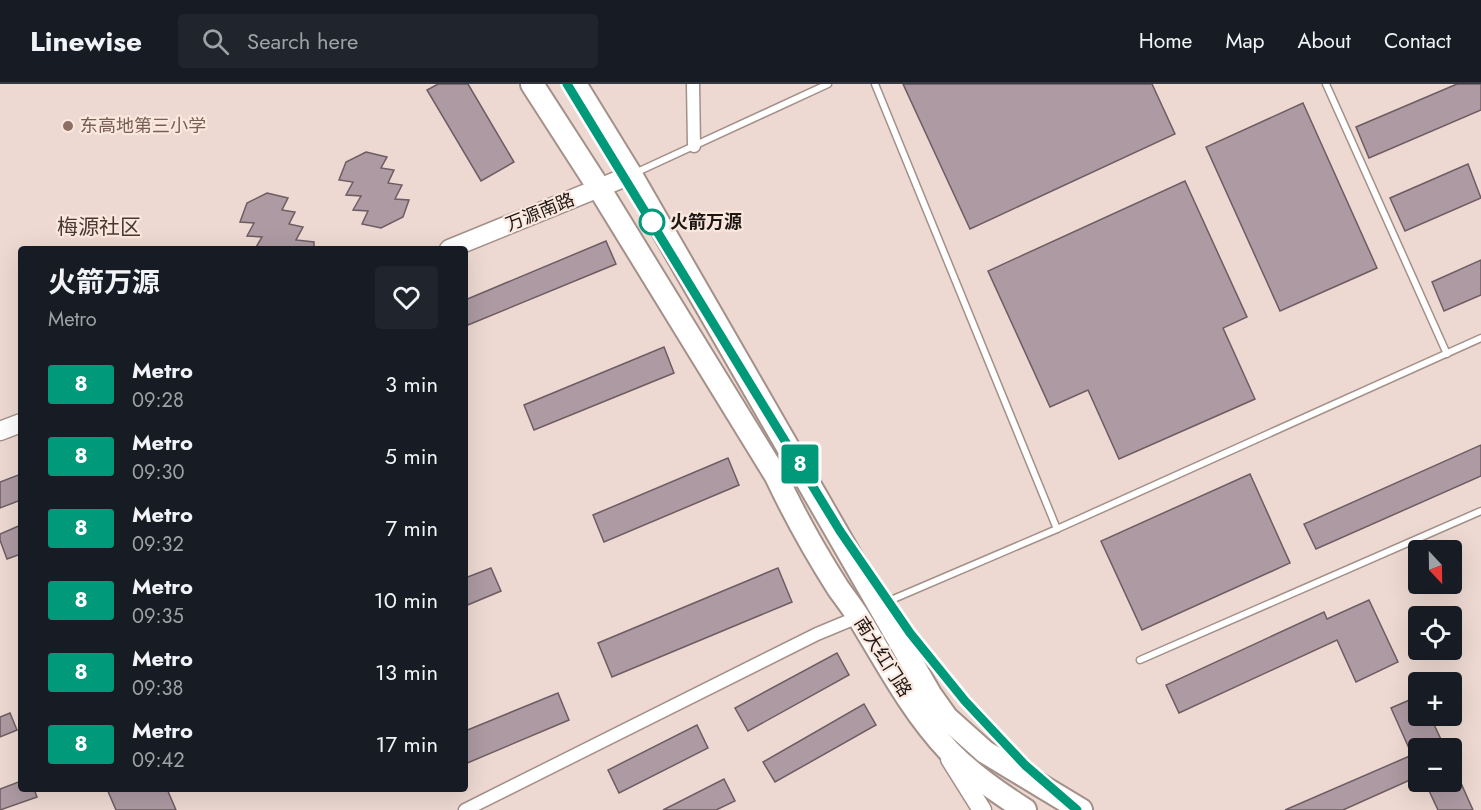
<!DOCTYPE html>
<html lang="en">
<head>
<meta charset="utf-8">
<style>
  :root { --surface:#171b24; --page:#20242c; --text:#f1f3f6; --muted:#9ea1a6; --line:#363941 }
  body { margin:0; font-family:Jost,"Noto Sans SC",sans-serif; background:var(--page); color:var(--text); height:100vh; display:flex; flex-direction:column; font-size:22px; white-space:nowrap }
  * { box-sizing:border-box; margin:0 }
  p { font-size:20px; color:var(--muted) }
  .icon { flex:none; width:33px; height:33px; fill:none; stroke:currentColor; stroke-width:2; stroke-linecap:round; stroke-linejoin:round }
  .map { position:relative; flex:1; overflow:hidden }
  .details { position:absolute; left:18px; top:162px; width:450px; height:546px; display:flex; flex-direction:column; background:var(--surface); border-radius:6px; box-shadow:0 6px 24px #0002 }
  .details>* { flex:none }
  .badge { padding:0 12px; border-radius:4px; font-size:21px; line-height:39px }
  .needle { width:39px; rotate:158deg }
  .tools { position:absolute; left:1408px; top:456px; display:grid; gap:12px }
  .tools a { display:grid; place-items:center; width:54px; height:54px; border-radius:6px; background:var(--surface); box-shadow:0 6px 24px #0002; font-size:30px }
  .map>.badge { position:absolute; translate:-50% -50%; box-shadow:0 0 0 3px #fff }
  .round { display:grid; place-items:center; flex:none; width:63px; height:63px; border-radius:6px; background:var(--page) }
  .head { display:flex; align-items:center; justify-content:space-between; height:102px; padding:0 30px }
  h1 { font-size:28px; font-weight:700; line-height:45px }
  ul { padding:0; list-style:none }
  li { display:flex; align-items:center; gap:18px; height:72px; padding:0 30px }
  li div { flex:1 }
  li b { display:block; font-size:22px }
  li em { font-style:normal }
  li .badge { min-width:66px; font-weight:700; text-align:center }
  header { display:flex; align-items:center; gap:36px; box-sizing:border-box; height:84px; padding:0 30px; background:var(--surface); border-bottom:2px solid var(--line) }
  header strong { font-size:28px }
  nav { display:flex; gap:33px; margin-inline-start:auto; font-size:21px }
  .search { width:420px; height:54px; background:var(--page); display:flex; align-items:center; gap:15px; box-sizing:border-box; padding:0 21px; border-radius:6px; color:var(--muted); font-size:22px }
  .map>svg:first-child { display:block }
  .building { fill:#ad9aa2; stroke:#6d5c63; stroke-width:1.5 }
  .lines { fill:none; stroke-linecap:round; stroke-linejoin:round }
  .lane-casing { stroke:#a39089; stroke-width:9 }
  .street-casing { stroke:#a39089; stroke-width:15 }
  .secondary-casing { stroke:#a39089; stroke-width:21 }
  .highway-casing { stroke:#a39089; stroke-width:26 }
  .lane { stroke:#fff; stroke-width:6 }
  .street { stroke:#fff; stroke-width:12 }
  .secondary { stroke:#fff; stroke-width:18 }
  .highway { stroke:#fff; stroke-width:22 }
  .line-casing { stroke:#fff; stroke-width:14 }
  .line { stroke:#00997a; stroke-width:9 }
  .education-dot { fill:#8d6e63; stroke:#fae7de; stroke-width:2 }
  .stop-dot { fill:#fff; stroke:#00997a; stroke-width:3 }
  .labels { text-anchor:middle; stroke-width:4.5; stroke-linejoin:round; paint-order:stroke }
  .education-label { font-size:18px; fill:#785e54; stroke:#fae7de; text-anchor:start }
  .street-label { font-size:18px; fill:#1d1714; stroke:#fae7de }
  .stop-label { font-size:18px; font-weight:bold; fill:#1d1714; stroke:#fae7de; text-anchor:start }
  .quarter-label { font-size:21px; fill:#473831; stroke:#fae7de }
</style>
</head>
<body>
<header>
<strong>Linewise</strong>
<div class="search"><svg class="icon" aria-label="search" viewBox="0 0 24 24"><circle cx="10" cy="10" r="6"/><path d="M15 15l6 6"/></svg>Search here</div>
<nav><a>Home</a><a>Map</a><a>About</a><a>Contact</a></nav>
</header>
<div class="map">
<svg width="1481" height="726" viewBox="0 0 1481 726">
  <rect width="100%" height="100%" fill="#edd9d1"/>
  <g class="building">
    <polygon points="438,0 468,0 514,78 481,97 427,6"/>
    <polygon points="903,0 1152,0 1175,50 970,145"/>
    <polygon points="1457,0 1481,0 1481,26 1369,74 1356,43"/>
    <polygon points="1303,19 1377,184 1280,227 1206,63"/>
    <polygon points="366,68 387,73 381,84 394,86 388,99 402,101 395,115 409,116 403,133 381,144 362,140 368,127 353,126 361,112 346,111 353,98 339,96 346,78"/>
    <polygon points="1468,80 1481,114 1405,147 1390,114"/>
    <polygon points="1185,97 1247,233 1223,244 1255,315 1119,375 1088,306 1050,323 988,187"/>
    <polygon points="267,109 288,114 282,126 295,128 289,140 303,143 296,156 314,158 314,165 255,165 262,153 247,152 254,139 240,138 247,119"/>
    <polygon points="606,157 616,180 468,241 465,234 465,216"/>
    <polygon points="1481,176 1481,211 1444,227 1432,198"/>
    <polygon points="664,263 674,289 534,346 524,321"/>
    <polygon points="1481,361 1481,392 1316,465 1304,440"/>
    <polygon points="728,374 739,401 604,458 593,431"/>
    <polygon points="21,390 21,416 0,424 0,398"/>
    <polygon points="1250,390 1290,479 1142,546 1101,457"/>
    <polygon points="21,441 21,470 7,475 0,456 0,450"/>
    <polygon points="491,484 501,507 465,522 465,494"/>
    <polygon points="778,484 792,518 612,593 598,559"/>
    <polygon points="1369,516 1398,578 1356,598 1337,556 1179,629 1166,601 1324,528 1327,535"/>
    <polygon points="837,569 849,591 748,647 735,624"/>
    <polygon points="558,609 569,636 465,680 465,647"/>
    <polygon points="1419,612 1419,632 1430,632 1445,664 1419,664 1419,692 1343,726 1285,726 1412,671 1391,624"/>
    <polygon points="864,620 876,641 775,698 763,678"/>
    <polygon points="10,629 17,646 0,653 0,633"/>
    <polygon points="697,641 708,664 619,709 608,686"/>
    <polygon points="1452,679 1473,726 1438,726 1425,698 1452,698"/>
    <polygon points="724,695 735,717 716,726 663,726"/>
    <polygon points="21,697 21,705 34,705 37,713 0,726 0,705"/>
    <polygon points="107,705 167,705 176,726 116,726"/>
  </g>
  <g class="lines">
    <g class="lane-casing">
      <g id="lane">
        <polyline points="875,0 1057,445 1481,254"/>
        <polyline points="1326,0 1447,270"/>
        <polyline points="635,89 828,0"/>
        <polyline points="884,519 1057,445"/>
        <polyline points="1140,576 1481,427"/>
      </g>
    </g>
    <g class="street-casing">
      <g id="street">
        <polyline points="693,0 694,62"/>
        <polyline points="465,726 817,550 858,533"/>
      </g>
    </g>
    <g class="secondary-casing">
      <g id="secondary">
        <polyline points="449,165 631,91"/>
        <polyline points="0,347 21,339"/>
        <polyline points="950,675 982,726"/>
      </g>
    </g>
    <g class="highway-casing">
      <g id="highway">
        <path d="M532,0L599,104L776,392C794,430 815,468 838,504C845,514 853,524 859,534C887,580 912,628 949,667C971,690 999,709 1025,726"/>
        <polyline points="575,0 631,91 930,610 947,634 985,668 1081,726"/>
      </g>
    </g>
    <use href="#lane" class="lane"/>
    <use href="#street" class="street"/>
    <use href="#secondary" class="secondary"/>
    <use href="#highway" class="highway"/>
  </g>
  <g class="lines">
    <g class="line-casing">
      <polyline id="line" points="567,0 840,447 910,549 965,617 1025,681 1077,726"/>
    </g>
    <use href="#line" class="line"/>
  </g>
  <circle class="education-dot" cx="68" cy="42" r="6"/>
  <circle class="stop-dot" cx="652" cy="138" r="12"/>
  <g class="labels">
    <g class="education-label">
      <text x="80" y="48">东高地第三小学</text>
    </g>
    <g class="street-label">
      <text transform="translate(540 128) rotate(-22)" y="6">万源南路</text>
      <text transform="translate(883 573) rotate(58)" y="6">南大红门路</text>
    </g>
    <g class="stop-label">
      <text x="670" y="144">火箭万源</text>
    </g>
    <g class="quarter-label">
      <text x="99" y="150">梅源社区</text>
    </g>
  </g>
</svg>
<div class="tools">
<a><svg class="needle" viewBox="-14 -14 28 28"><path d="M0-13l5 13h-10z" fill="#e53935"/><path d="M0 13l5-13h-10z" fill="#9ea1a6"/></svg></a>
<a><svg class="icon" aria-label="locate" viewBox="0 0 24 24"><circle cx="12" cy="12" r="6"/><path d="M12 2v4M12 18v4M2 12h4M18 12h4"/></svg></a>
<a>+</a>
<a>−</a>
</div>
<b class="badge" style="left:800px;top:380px;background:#00997a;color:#fff">8</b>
<section class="details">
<div class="head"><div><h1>火箭万源</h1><p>Metro</p></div><a class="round"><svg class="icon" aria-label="heart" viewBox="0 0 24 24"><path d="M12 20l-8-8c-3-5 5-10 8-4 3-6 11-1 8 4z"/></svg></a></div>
<ul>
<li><span class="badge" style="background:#00997a;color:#fff">8</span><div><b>Metro</b><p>09:28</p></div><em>3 min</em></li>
<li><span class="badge" style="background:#00997a;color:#fff">8</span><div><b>Metro</b><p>09:30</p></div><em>5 min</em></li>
<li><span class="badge" style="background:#00997a;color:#fff">8</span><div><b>Metro</b><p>09:32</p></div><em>7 min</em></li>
<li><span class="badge" style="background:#00997a;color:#fff">8</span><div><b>Metro</b><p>09:35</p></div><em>10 min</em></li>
<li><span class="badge" style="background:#00997a;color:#fff">8</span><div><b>Metro</b><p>09:38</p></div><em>13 min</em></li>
<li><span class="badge" style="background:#00997a;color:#fff">8</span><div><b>Metro</b><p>09:42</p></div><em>17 min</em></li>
</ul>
</section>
</div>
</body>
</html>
